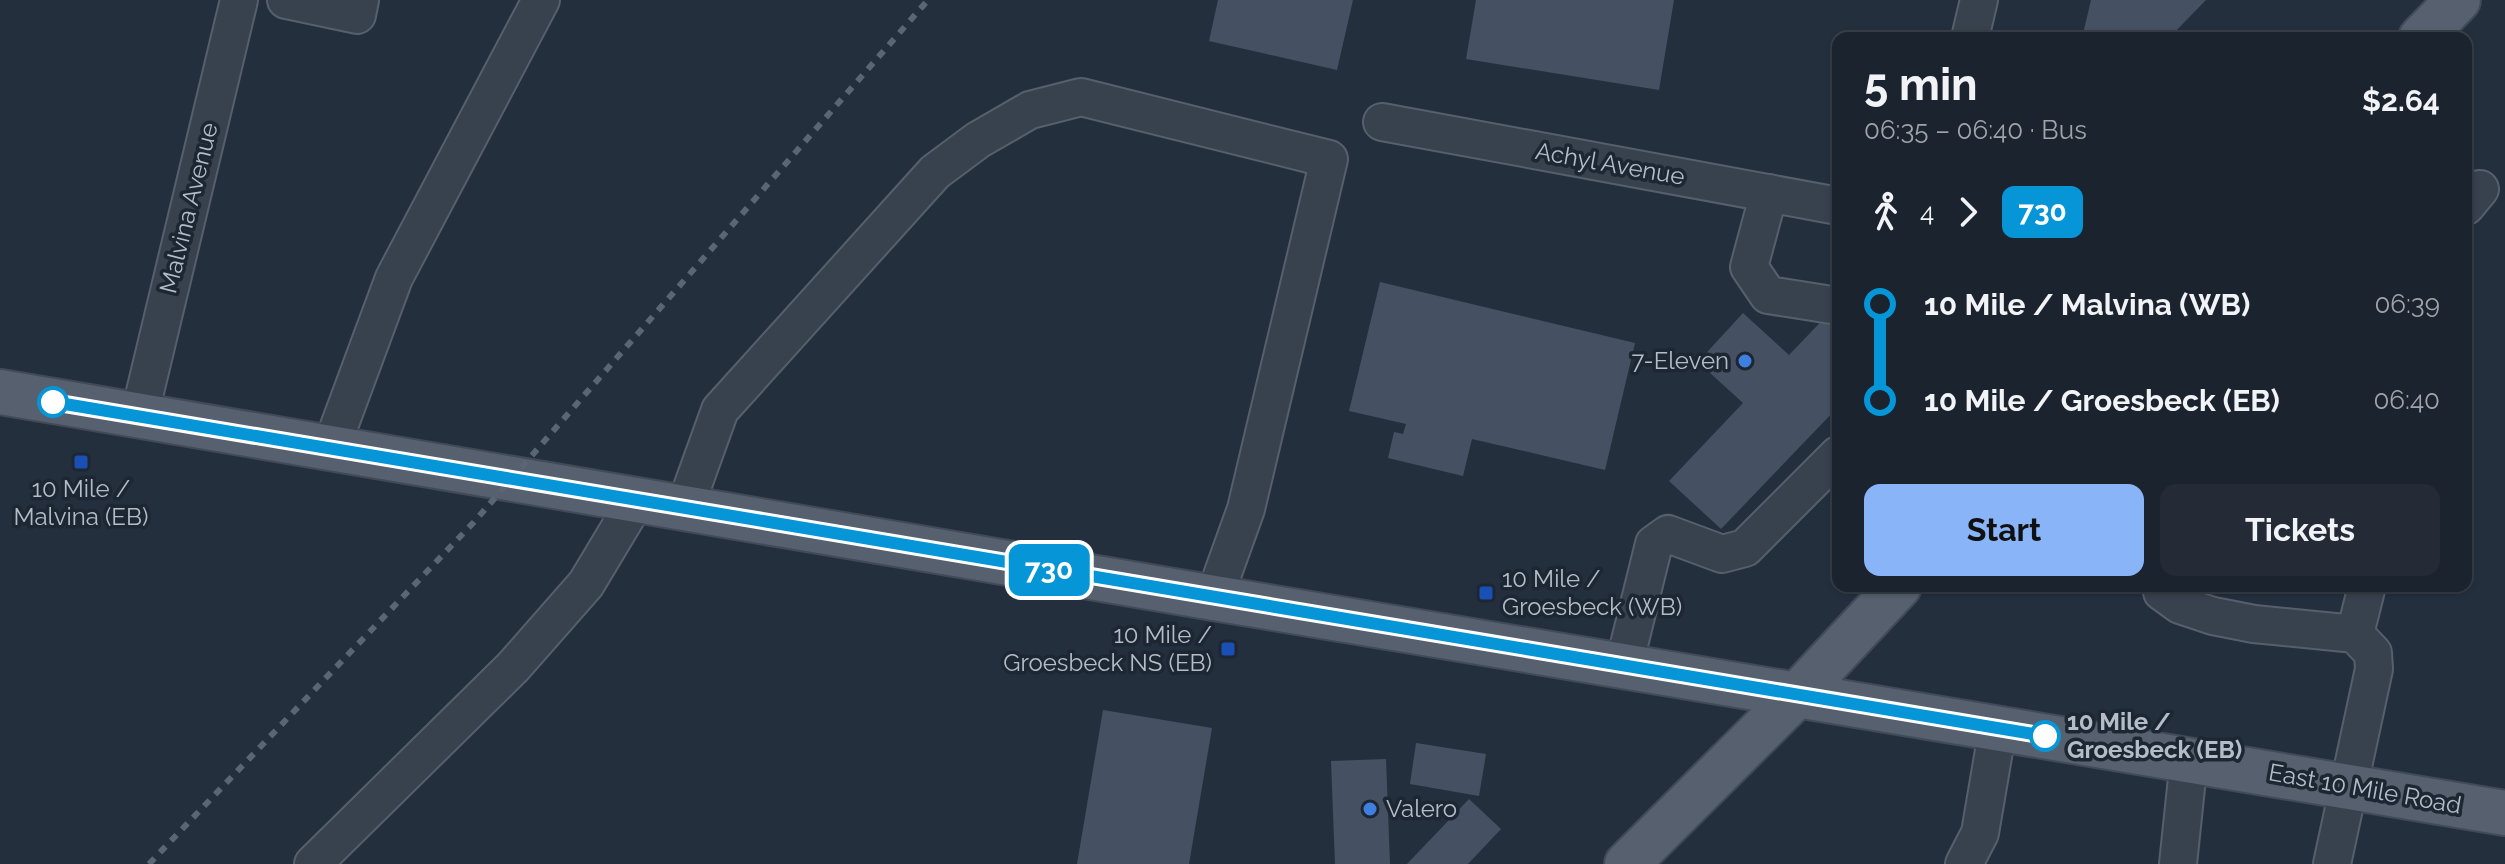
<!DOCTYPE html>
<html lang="en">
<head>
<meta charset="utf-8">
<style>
  :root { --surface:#1b232e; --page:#242b36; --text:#f1f3f6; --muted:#a0a4aa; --line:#39404a; --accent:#8ab4f8 }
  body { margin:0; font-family:Raleway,sans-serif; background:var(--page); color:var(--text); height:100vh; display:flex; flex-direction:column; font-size:30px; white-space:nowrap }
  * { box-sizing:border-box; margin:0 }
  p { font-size:26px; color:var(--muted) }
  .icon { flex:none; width:44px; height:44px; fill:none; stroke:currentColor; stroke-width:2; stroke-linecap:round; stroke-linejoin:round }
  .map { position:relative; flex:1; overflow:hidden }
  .sheet { position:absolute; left:1832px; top:32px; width:640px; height:560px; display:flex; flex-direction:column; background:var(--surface); border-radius:16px; box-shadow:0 2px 6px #0004,0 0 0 2px var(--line) }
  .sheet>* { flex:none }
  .badge { padding:0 16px; border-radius:12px; font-size:28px; line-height:52px }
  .map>.badge { position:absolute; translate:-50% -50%; box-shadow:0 0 0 4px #fff }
  .legs { display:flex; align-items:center; gap:12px; height:88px; padding:0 32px; font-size:26px }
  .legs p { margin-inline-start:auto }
  .headline { display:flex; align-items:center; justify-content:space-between; height:136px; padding:0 32px }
  h1 { font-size:44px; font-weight:700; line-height:60px }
  .primary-button { display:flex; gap:16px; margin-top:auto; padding:16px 32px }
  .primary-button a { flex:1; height:92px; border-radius:16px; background:var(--accent); color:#111; font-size:32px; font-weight:700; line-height:92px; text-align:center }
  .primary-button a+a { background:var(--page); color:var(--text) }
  ul { padding:0 32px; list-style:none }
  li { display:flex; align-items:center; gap:28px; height:96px; font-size:30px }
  li i { display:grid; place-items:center; width:12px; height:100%; margin:0 10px; background:currentColor }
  li i::after { content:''; width:20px; height:20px; margin:-10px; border:6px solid; border-radius:50%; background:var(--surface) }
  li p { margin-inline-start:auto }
  li:first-child i { background:linear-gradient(#0000 50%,currentColor 0) }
  li:last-child i { background:linear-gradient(currentColor 50%,#0000 0) }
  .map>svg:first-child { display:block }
  .building { fill:#455162 }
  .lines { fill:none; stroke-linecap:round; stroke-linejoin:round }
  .minor-casing { stroke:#565f6c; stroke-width:40 }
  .major-casing { stroke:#414a57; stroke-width:48 }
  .minor { stroke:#38414e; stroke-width:36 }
  .major { stroke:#56606e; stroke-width:44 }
  .rail { stroke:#5a6575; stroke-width:6; stroke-dasharray:8 8; stroke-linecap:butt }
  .line-1-casing { stroke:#fff; stroke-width:18 }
  .line-1 { stroke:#0696d7; stroke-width:12 }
  .shop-dot { fill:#3f7fe0; stroke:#1d2633; stroke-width:3 }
  .stop-1-dot { fill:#fff; stroke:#0696d7; stroke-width:4 }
  .transit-dot { fill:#1a4fb4; stroke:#1d2633; stroke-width:3 }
  .labels { text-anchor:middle; stroke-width:7; stroke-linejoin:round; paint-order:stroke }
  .street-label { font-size:24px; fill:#b4bcc9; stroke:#1d2633 }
  .poi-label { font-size:24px; fill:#b4bcc9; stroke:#1d2633; text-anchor:end }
  .stop-label { font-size:24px; font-weight:bold; fill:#b4bcc9; stroke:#1d2633; text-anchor:start }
</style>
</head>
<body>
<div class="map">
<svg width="2505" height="864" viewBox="0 0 2505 864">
  <rect width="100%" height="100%" fill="#242f3e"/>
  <g class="building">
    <polygon points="1218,0 1353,0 1337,70 1209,41"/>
    <polygon points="1476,0 1674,0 1659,90 1466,59"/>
    <polygon points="2091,0 2206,0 2169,38 2082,38"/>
    <polygon points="1380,282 1635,343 1605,470 1472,439 1463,476 1388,458 1394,432 1403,434 1406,424 1349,411"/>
    <polygon points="1834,308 1838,312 1838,407 1721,529 1669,481 1743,403 1698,362 1743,313 1789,355"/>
    <polygon points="1103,710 1212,728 1189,864 1077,864"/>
    <polygon points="1416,743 1486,754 1479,796 1410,784"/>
    <polygon points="1386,759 1390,864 1335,864 1331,761"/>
    <polygon points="1469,799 1501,829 1468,864 1407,864"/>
  </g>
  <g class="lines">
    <g class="minor-casing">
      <g id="minor">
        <polyline points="286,0 357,15 360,0"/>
        <polyline points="1970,38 1979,0"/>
        <polyline points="1382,122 1838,206"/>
        <polyline points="1769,193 1749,267 1768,295 1838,306"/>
        <polyline points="2466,206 2480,189"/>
        <polyline points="139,417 239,0"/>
        <polyline points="331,448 394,278 541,0"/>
        <polyline points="685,507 720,410 935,172 978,140 1030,110 1081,97 1329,159 1246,509 1214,598"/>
        <polyline points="2161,586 2162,592 2180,605 2213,616 2254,624 2355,634 2373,653 2374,669 2332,864"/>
        <polyline points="2355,634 2367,586"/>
        <polyline points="1624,665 1654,544 1668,534 1722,554 1745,548 1838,455"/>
        <polyline points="313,864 513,667 586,584 637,499"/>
        <polyline points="1964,864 1980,833 1998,727"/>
        <polyline points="2178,864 2189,759"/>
      </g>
    </g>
    <g class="major-casing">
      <g id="major">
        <polyline points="2421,38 2458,0"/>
        <polyline points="0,392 1214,598 2505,813"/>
        <polyline points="1627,864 1799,693 1899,586"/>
      </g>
    </g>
    <use href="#minor" class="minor"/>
    <use href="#major" class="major"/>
    <polyline class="rail" points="149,864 474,522 928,0"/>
  </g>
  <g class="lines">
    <g class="line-1-casing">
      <polyline id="line-1" points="53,402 2045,736"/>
    </g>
    <use href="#line-1" class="line-1"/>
  </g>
  <g class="shop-dot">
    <circle cx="1745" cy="361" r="8"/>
    <circle cx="1370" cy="809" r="8"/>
  </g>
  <g class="stop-1-dot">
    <circle cx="53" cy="402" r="14"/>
    <circle cx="2045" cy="736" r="14"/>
  </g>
  <g class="transit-dot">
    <rect x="73" y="454" width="16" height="16" rx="4"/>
    <rect x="1478" y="585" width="16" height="16" rx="4"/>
    <rect x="1220" y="641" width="16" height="16" rx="4"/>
  </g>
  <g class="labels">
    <g class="street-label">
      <text transform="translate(1610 164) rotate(10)" y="8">Achyl Avenue</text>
      <text transform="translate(189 208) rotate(-76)" y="8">Malvina Avenue</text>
      <text transform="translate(2365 789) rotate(10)" y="8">East 10 Mile Road</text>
    </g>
    <g class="poi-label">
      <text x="1729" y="369">7-Eleven</text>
      <text x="81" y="497" text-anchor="middle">10 Mile /<tspan x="81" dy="28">Malvina (EB)</tspan></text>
      <text x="1502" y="587" text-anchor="start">10 Mile /<tspan x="1502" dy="28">Groesbeck (WB)</tspan></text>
      <text x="1212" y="643">10 Mile /<tspan x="1212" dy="28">Groesbeck NS (EB)</tspan></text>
      <text x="1386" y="817" text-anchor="start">Valero</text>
    </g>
    <g class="stop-label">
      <text x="2067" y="730">10 Mile /<tspan x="2067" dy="28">Groesbeck (EB)</tspan></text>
    </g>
  </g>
</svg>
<b class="badge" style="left:1049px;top:570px;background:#0696d7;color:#fff">730</b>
<section class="sheet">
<div class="headline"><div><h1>5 min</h1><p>06:35 – 06:40 · Bus</p></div><b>$2.64</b></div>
<div class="legs"><svg class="icon" aria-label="walk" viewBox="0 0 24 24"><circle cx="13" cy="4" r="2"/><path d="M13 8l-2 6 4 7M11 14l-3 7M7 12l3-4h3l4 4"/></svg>4<svg class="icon" aria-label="forward" viewBox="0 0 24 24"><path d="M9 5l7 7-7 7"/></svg><b class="badge" style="background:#0696d7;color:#fff">730</b></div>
<ul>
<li><i style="color:#0696d7"></i><b>10 Mile / Malvina (WB)</b><p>06:39</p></li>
<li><i style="color:#0696d7"></i><b>10 Mile / Groesbeck (EB)</b><p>06:40</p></li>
</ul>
<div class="primary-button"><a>Start</a><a>Tickets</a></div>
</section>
</div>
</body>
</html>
